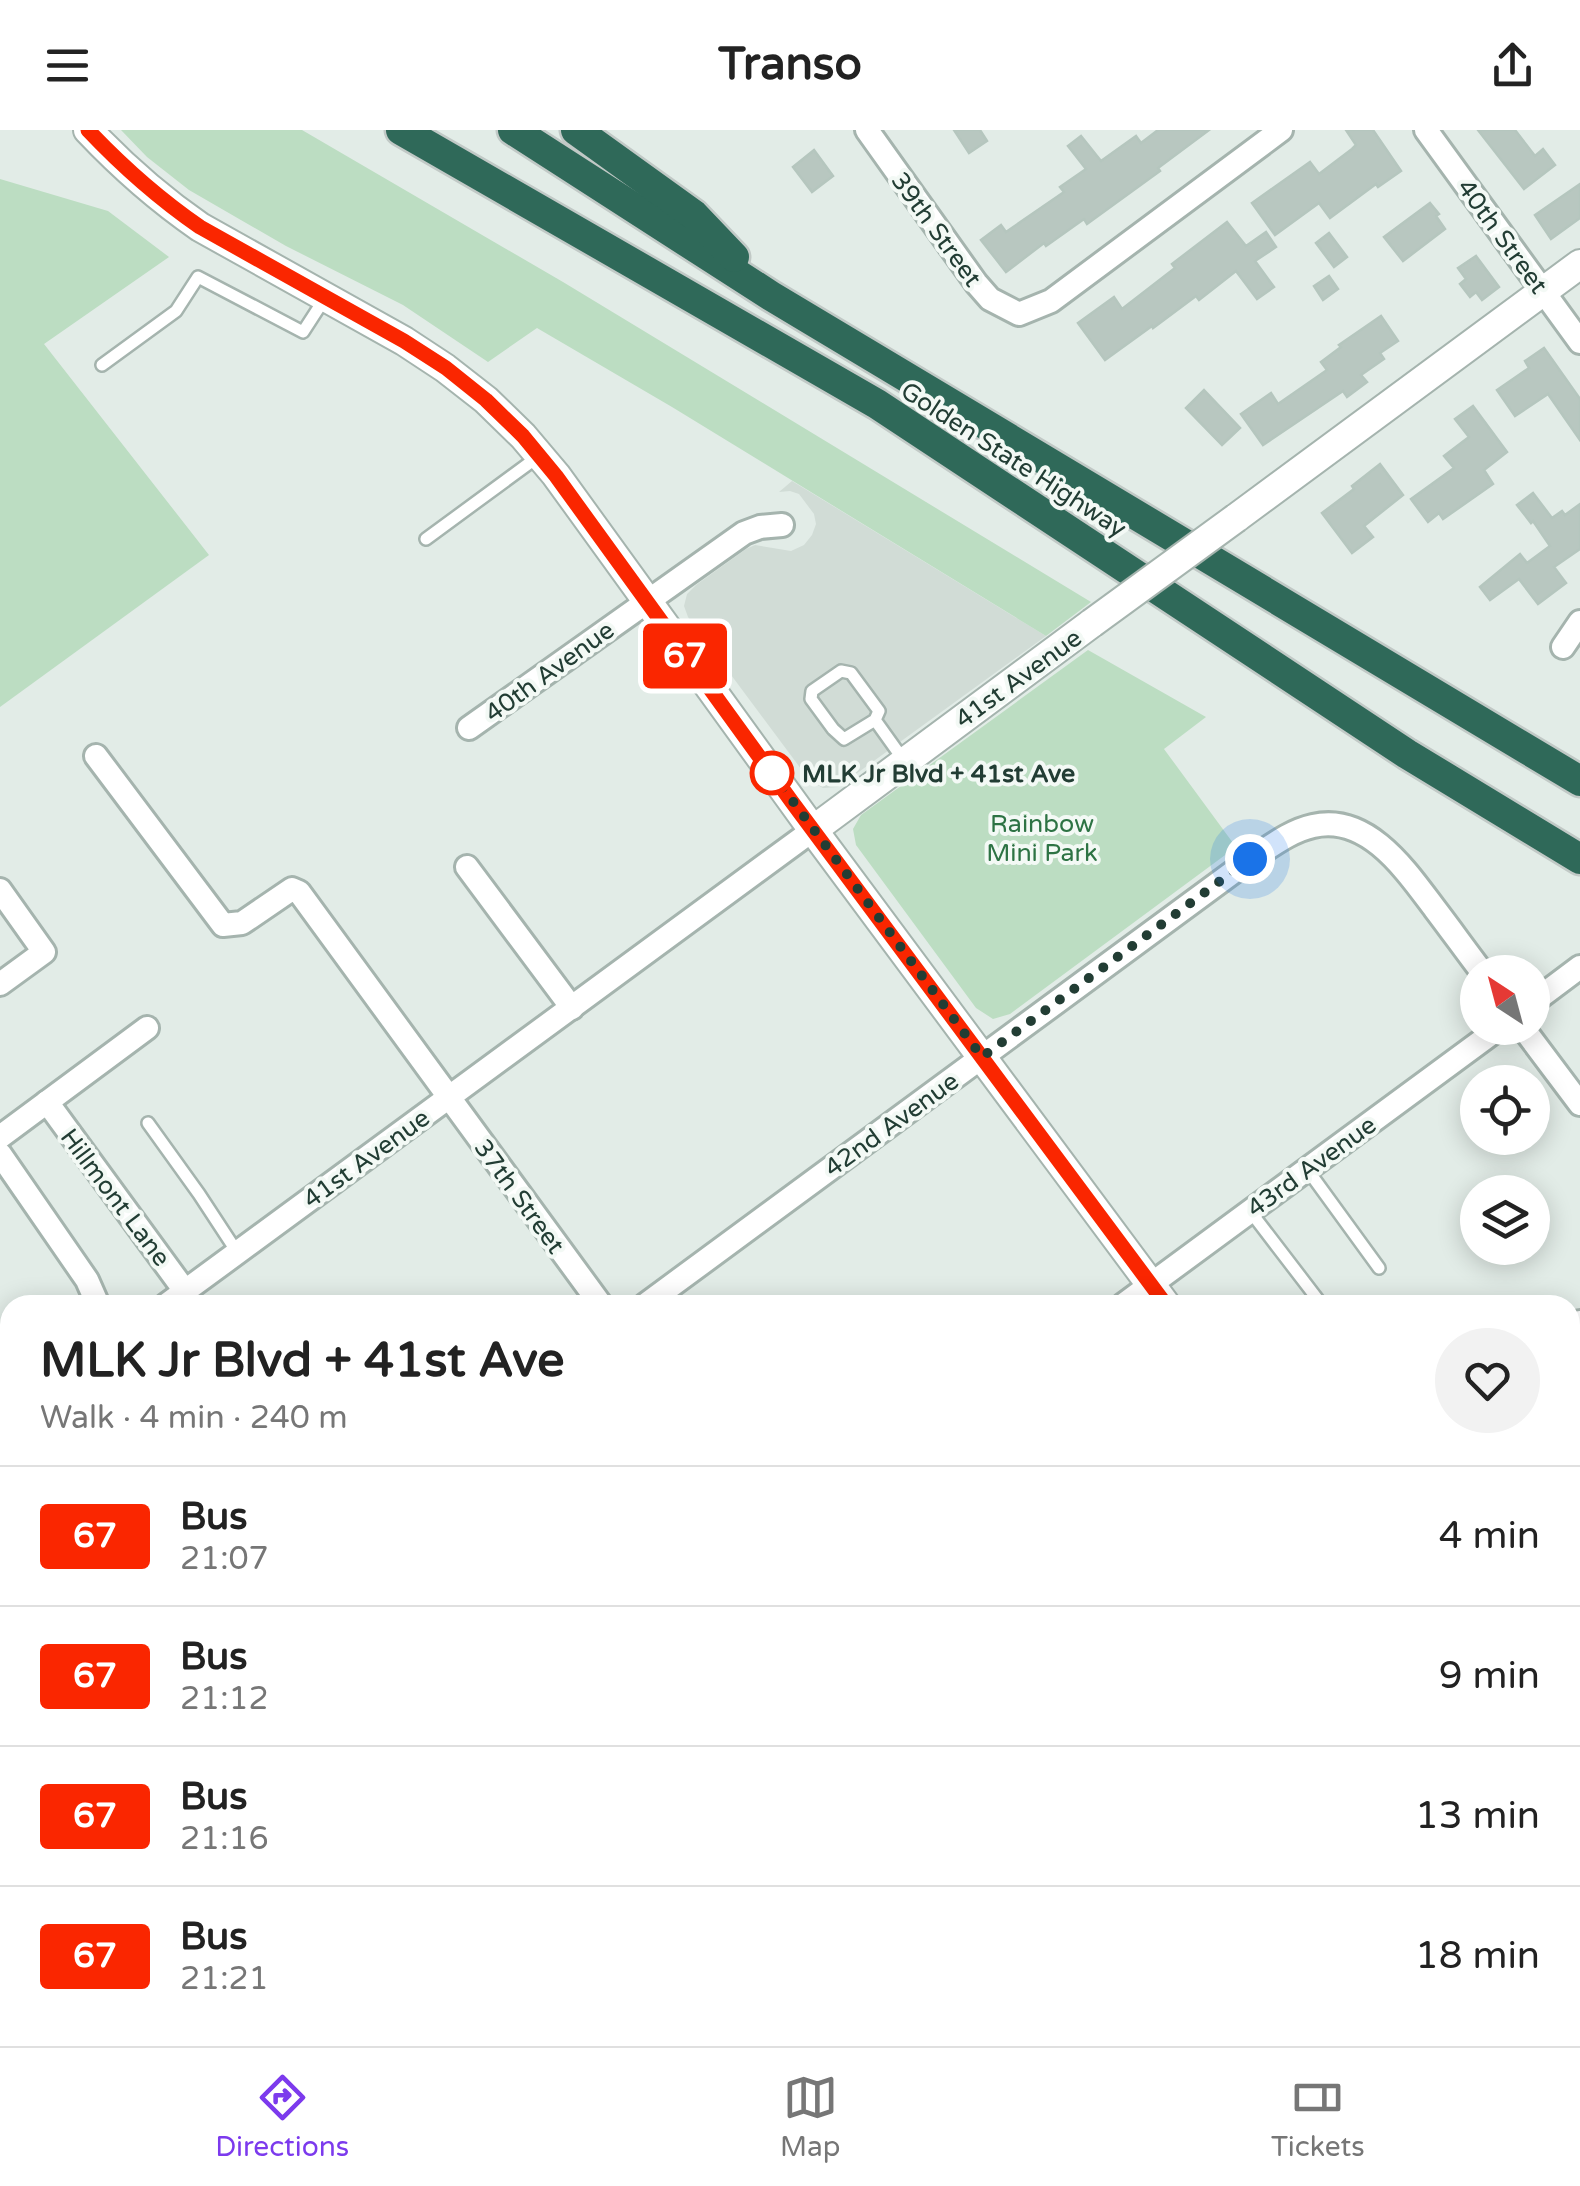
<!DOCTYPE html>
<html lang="en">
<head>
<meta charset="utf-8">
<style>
  :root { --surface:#fff; --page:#f2f2f2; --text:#222; --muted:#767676; --line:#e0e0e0; --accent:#7c3aed }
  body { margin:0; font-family:"Varela Round",sans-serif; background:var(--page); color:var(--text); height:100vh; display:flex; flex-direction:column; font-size:38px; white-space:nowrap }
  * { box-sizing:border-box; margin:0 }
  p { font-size:32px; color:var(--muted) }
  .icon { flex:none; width:55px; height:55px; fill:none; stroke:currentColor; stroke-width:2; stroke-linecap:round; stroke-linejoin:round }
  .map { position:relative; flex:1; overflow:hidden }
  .side { position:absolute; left:0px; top:1165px; width:1580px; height:752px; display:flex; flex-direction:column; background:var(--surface); border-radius:30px 30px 0 0; box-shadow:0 5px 25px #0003 }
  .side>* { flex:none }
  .badge { padding:0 20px; border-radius:8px; font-size:35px; line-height:65px }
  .needle { width:65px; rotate:324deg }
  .controls { position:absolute; left:1460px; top:825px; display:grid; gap:20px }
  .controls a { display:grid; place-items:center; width:90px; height:90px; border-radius:50%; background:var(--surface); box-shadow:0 5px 25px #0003; font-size:50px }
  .you { position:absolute; width:50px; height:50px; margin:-25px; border:8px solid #fff; border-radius:50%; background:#1a73e8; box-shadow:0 0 0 15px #1a73e833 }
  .map>.badge { position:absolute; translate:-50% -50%; box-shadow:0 0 0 5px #fff }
  .round { display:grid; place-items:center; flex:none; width:105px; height:105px; border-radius:52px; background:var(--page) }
  .overview { display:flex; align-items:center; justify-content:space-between; height:170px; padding:0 40px }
  h1 { font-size:48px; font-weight:700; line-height:75px }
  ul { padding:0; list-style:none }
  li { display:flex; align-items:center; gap:30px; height:140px; padding:0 40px; border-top:2px solid var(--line) }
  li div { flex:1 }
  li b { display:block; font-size:38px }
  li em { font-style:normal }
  li .badge { min-width:110px; font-weight:700; text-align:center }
  header { display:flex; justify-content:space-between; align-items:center; height:130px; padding:0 40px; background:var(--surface); font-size:45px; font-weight:700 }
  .dock { display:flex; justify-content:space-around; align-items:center; height:140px; border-top:2px solid var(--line); background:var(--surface); font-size:28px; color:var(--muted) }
  .dock a { display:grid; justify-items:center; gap:5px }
  .dock .current { color:var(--accent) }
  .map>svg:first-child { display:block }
  .built { fill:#d1dcd6 }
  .green { fill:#bcddc2 }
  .building { fill:#b8c7c0; stroke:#b5c6be; stroke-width:2.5 }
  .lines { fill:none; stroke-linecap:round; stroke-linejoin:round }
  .service-casing { stroke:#a5b4ae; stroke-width:16 }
  .minor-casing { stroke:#a5b4ae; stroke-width:28 }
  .tertiary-casing { stroke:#a5b4ae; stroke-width:32 }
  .secondary-casing { stroke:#a1b8ae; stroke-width:35 }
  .motorway-casing { stroke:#c1c9c6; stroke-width:35 }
  .service { stroke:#fff; stroke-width:11 }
  .minor { stroke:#fff; stroke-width:22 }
  .tertiary { stroke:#fff; stroke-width:28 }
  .secondary { stroke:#fff; stroke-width:30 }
  .motorway { stroke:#2f6959; stroke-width:30 }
  .tertiary-bridge-casing { stroke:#a5b4ae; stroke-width:32; stroke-linecap:butt }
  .tertiary-bridge { stroke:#fff; stroke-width:28 }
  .line-casing { stroke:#fff; stroke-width:22 }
  .line { stroke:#fa2600; stroke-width:15 }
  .walk { stroke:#223d34; stroke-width:10; stroke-dasharray:0 18 }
  .stop-dot { fill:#fff; stroke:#fa2600; stroke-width:5 }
  .labels { text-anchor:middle; stroke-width:8; stroke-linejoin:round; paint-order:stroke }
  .street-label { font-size:25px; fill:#223d34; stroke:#f3f9f5 }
  .stop-label { font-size:25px; font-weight:bold; fill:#223d34; stroke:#f3f9f5; text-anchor:start }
  .park-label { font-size:25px; fill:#2d7344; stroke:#f3f9f5 }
</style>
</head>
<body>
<header><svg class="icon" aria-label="menu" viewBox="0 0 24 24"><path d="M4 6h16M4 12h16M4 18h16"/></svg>Transo<svg class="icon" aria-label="share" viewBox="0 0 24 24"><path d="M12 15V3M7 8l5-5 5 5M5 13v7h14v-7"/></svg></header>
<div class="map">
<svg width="1580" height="1916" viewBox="0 0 1580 1916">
  <rect width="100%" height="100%" fill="#e2ece7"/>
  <g class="built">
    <polygon points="792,351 1046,506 838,657 823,658 810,651 688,487 684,476 687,464 696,455 746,419 755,415 791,421 804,415 812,405 816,394 814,384 799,364 790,361 779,362"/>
    <polygon points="0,1439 10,1447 10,1908 600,1908 611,1916 0,1916"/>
  </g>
  <g class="green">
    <polygon points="121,0 302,0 563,152 1091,472 1046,506 672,277 537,198 488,232 403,175 286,116 189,60 147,27"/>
    <polygon points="0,49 108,81 169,127 44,214 209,425 0,577"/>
    <polygon points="1088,520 1206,587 1164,619 1236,717 1010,884 993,889 976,878 856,715 853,699 861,685"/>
  </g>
  <g class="building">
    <polygon points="954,0 980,0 987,11 969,23"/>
    <polygon points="1158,0 1209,0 1158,38 1160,41 1087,94 1084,89 1046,116 1044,113 1006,142 981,110 1001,95 1006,102 1064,62 1060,57 1086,39 1068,16 1081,6 1101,31 1136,6 1141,13"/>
    <polygon points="1346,0 1373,0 1401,41 1378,57 1376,54 1330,88 1319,73 1275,105 1252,73 1310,32 1319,44 1352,19 1356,15"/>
    <polygon points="1478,0 1515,0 1535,26 1543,19 1555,35 1524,59"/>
    <polygon points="814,20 833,46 812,62 793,37"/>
    <polygon points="1580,54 1580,88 1551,109 1535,85"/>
    <polygon points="1430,73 1439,84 1436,86 1445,99 1403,131 1384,107"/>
    <polygon points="1227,92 1246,116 1266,102 1276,117 1255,131 1274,157 1257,169 1236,141 1199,170 1196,166 1153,198 1152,196 1105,230 1078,193 1114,167 1122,179 1175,138 1172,134"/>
    <polygon points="1329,103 1347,127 1334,137 1316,113"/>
    <polygon points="1476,126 1499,157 1482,170 1476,162 1470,167 1460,154 1466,149 1458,138"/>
    <polygon points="1329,146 1338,159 1323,170 1314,156"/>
    <polygon points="1381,186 1398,211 1380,223 1384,229 1361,245 1367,252 1347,267 1343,261 1263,315 1241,284 1271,263 1278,274 1327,240 1321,232 1341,217 1339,215"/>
    <polygon points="1544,218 1580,269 1580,310 1548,264 1515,286 1497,260 1529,238 1525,231"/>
    <polygon points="1204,260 1240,298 1222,315 1186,278"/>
    <polygon points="1473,276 1507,322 1484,340 1493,354 1443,389 1439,383 1428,392 1411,369 1454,338 1444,326 1469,307 1455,289"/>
    <polygon points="1380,334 1403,365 1364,396 1373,407 1352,423 1322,383 1354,359 1352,356"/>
    <polygon points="1533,363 1552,388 1562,381 1565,385 1580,374 1580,419 1554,437 1566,453 1538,474 1519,449 1490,470 1480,457 1520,424 1527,433 1550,416 1533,391 1531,393 1517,375"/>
  </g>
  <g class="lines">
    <g class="service-casing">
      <g id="service">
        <polyline points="102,235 176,181 198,147 303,202 325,168"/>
        <polyline points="426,409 539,326"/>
        <polyline points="875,590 879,581 851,543 841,541 812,561 811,569 833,599 844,609 875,590 905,632"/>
        <polyline points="148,993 199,1064 237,1122"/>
        <polyline points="1307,1039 1379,1138"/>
        <polyline points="1250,1081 1322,1175"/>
        <polyline points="1407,1173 1408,1175"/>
        <polyline points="0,1226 10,1219"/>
        <polyline points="1570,1394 1580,1387"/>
        <polyline points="0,1458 10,1447"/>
        <polyline points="1570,1485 1580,1499"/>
        <polyline points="1570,1696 1580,1692"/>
        <polyline points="267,1908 273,1916"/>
        <polyline points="313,1908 319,1916"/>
        <polyline points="368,1908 373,1915"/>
        <polyline points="427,1908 433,1916"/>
        <polyline points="474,1908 476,1916"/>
        <polyline points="507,1916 508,1908"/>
      </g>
    </g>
    <g class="minor-casing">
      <g id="minor">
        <polyline points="867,0 976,153 990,169 1019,184 1051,171 1281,0"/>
        <polyline points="1426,0 1580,212"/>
        <polyline points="1563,517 1580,492"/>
        <polyline points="469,598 744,403 760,397 782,395"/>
        <polyline points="96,626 223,795 242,793 292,759 299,762 601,1175"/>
        <polyline points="467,737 572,878"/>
        <polyline points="0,760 44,822 0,854"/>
        <polyline points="1532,873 1580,837"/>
        <polyline points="1523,898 1580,974"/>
        <polyline points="47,972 185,1161"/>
        <polyline points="0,1007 147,898"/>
        <polyline points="0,1024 87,1150 98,1175"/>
        <polyline points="166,1175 813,700"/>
        <path d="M645,1175L1251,729C1270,717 1290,701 1313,696C1368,683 1407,742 1435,779C1451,800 1466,821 1482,842"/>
        <polyline points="1123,1175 1499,898"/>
        <polyline points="1570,1200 1580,1192"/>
        <polyline points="0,1298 10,1291"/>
        <polyline points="1071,1916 1083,1908"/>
        <polyline points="1558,1916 1570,1908"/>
      </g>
    </g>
    <g class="tertiary-casing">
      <g id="tertiary">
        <path d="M88,0C123,37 158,68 200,97L404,211L445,238L486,270L523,306L556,345L813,700L1166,1175"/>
        <polyline points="1236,388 1580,134"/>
        <polyline points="813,700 1092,493"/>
        <polyline points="1570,1730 1580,1743"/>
      </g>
    </g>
    <g class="secondary-casing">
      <g id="secondary">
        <polyline points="0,1407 10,1415"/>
        <polyline points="626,1908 637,1916"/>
        <polyline points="671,1908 681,1916"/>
      </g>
    </g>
    <g class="motorway-casing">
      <g id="motorway">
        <polyline points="401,0 877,274 1407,624 1580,729"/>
        <polyline points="513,0 771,166 1580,651"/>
        <polyline points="576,0 694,85 734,127"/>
      </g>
    </g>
    <use href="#service" class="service"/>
    <use href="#minor" class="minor"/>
    <use href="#tertiary" class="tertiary"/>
    <use href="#secondary" class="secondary"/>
    <use href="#motorway" class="motorway"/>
    <g class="tertiary-bridge-casing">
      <polyline id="tertiary-bridge" points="1092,493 1236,388"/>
    </g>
    <use href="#tertiary-bridge" class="tertiary-bridge"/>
  </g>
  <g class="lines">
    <g class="line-casing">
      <path id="line" d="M88,0C123,37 158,68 200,97L404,211L446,238L486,270L523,306L556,346L792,672L1166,1175"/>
    </g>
    <use href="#line" class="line"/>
    <polyline class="walk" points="772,643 982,927 1250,729"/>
  </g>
  <circle class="stop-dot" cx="772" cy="643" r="20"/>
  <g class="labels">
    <g class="street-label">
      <text transform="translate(937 99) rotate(54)" y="9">39th Street</text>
      <text transform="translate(1503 106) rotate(54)" y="9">40th Street</text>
      <text transform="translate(1014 329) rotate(33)" y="9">Golden State Highway</text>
      <text transform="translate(549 541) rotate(-36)" y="9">40th Avenue</text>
      <text transform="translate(1018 548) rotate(-36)" y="9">41st Avenue</text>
      <text transform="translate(891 994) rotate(-36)" y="9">42nd Avenue</text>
      <text transform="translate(366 1028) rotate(-36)" y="9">41st Avenue</text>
      <text transform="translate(1311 1036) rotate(-36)" y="9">43rd Avenue</text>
      <text transform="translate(520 1066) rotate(54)" y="9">37th Street</text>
      <text transform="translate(116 1067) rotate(53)" y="9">Hillmont Lane</text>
    </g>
    <g class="stop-label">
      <text x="802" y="652">MLK Jr Blvd + 41st Ave</text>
    </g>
    <g class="park-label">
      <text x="1042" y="702">Rainbow<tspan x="1042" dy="29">Mini Park</tspan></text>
    </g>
  </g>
</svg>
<div class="controls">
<a><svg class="needle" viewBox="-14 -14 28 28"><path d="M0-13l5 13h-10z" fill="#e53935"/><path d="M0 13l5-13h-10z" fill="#767676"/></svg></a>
<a><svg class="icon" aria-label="locate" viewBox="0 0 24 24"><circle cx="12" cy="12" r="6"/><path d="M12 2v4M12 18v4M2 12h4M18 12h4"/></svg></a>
<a><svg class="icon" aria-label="layers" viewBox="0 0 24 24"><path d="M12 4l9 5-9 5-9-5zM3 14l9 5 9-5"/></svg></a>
</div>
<div class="you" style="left:1250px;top:729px"></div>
<b class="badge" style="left:685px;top:526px;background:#fa2600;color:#fff">67</b>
<section class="side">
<div class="overview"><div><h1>MLK Jr Blvd + 41st Ave</h1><p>Walk · 4 min · 240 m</p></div><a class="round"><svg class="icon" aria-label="heart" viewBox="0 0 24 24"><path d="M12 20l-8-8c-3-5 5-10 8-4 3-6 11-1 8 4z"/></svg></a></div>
<ul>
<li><span class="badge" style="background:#fa2600;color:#fff">67</span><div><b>Bus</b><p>21:07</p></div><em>4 min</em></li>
<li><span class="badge" style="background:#fa2600;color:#fff">67</span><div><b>Bus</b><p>21:12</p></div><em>9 min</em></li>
<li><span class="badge" style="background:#fa2600;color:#fff">67</span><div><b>Bus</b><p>21:16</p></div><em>13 min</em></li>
<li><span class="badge" style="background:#fa2600;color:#fff">67</span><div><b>Bus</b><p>21:21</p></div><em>18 min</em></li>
</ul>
</section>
</div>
<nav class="dock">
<a class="current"><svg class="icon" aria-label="directions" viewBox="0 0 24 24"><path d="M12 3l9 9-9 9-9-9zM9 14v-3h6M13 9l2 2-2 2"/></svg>Directions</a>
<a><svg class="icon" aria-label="map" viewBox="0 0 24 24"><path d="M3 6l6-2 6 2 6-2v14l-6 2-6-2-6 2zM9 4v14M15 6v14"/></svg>Map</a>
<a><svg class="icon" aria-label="tickets" viewBox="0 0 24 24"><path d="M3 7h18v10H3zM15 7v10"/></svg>Tickets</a>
</nav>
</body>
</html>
